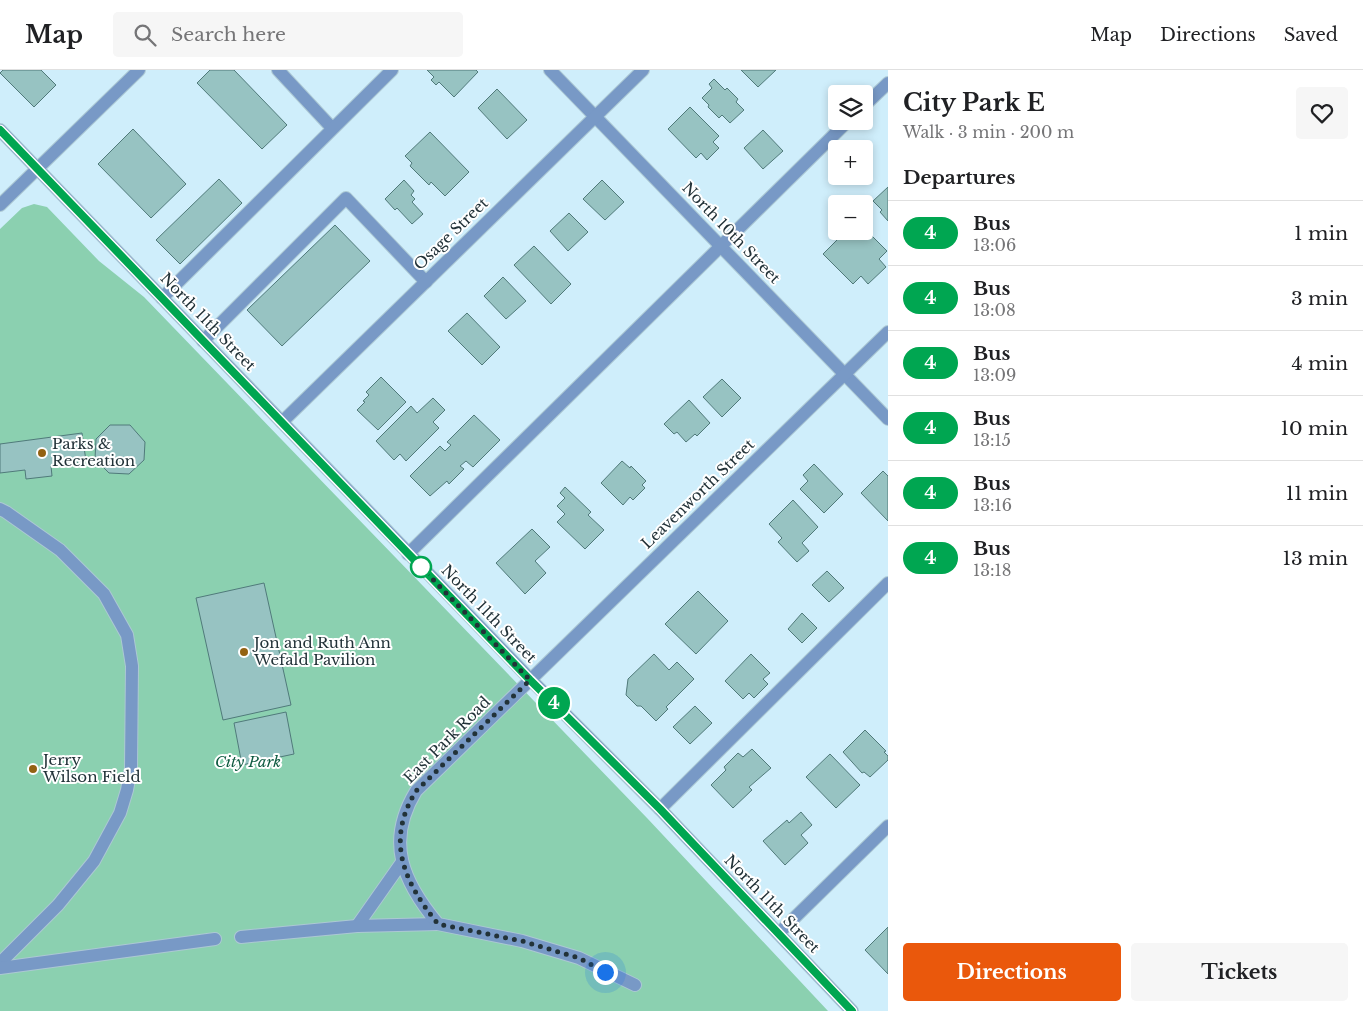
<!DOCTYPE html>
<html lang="en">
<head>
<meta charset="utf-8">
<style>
  :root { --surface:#fff; --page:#f6f6f6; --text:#202124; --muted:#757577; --line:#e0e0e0; --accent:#ea580c }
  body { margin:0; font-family:"Libre Baskerville",serif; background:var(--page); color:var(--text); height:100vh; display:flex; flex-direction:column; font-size:19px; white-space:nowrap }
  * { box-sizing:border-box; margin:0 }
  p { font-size:16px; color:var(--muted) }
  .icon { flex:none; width:28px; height:28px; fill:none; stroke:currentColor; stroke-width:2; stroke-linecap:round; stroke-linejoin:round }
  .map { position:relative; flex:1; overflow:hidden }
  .drawer { display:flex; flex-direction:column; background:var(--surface); width:475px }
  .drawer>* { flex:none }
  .badge { padding:0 10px; border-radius:16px; font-size:18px; line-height:32px }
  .tools { position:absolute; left:828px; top:15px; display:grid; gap:10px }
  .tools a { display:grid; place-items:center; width:45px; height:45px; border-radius:5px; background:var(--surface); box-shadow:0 2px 8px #0003; font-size:25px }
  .you { position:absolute; width:25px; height:25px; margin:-12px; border:4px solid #fff; border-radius:50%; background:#1a73e8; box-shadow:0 0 0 8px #1a73e833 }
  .map>.badge { position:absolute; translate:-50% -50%; box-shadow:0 0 0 2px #fff }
  h2 { padding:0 15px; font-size:19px; line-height:45px }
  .round { display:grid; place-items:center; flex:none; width:52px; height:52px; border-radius:5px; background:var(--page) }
  .summary { display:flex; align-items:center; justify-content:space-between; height:85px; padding:0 15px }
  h1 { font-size:24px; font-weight:800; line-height:38px }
  .button { display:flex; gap:10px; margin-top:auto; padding:10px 15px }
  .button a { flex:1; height:58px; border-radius:5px; background:var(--accent); color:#fff; font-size:20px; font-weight:800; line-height:58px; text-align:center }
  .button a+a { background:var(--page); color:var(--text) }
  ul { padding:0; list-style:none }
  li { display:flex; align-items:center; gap:15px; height:65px; padding:0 15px; border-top:1px solid var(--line) }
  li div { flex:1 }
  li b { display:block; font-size:19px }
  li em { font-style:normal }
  li .badge { min-width:55px; font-weight:700; text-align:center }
  header { display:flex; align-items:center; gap:30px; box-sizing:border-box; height:70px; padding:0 25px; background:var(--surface); border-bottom:1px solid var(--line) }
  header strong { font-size:24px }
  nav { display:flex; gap:28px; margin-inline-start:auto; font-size:18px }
  .search { width:350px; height:45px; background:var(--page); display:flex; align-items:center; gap:12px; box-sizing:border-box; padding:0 18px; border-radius:5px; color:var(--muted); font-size:19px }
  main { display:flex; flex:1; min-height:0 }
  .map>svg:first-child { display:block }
  .green { fill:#8bd0b0 }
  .building { fill:#97c3c2; stroke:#507a7a }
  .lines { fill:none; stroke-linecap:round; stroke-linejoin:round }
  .minor-casing { stroke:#acc8d4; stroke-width:14 }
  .minor { stroke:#7899c6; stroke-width:12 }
  .line-casing { stroke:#fff; stroke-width:11 }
  .line { stroke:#00a651; stroke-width:8 }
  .walk { stroke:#223238; stroke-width:5; stroke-dasharray:0 9 }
  .poi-dot { fill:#936212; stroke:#fff; stroke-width:2 }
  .stop-dot { fill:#fff; stroke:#00a651; stroke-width:2.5 }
  .labels { text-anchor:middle; stroke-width:4; stroke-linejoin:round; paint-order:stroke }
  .street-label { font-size:15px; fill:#223238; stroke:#fff }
  .poi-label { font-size:15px; fill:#223238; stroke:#fff; text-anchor:start }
  .park-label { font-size:15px; font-style:italic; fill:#105c42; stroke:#fff }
</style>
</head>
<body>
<header>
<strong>Map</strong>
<div class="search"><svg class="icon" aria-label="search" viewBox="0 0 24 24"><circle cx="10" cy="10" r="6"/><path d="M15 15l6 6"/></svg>Search here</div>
<nav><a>Map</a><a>Directions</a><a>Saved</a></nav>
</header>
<main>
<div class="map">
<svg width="888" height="941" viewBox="0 0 888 941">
  <rect width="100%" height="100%" fill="#cfeefb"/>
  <polygon class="green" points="34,134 47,137 99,191 144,227 647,748 828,941 0,941 0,159 22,138"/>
  <g class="building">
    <polygon points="3,0 41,0 56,15 34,37 0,3"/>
    <polygon points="210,0 234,0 287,55 262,79 197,13"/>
    <polygon points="427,0 476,0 478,2 454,27 439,12 436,15 431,10 434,7"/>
    <polygon points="741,0 776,0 758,17"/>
    <polygon points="714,9 725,20 727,18 738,29 736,32 744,40 730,53 722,45 719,48 708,37 709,35 702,28 712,18 709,14"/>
    <polygon points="497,19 527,50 507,69 478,38"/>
    <polygon points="690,37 719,66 713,72 719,78 707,90 701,83 696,88 668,59"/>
    <polygon points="133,59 186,114 151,148 98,94"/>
    <polygon points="763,60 783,81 763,99 744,78"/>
    <polygon points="430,62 469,102 445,126 431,112 429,115 410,96 412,93 405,86"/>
    <polygon points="219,109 242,133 180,194 156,170"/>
    <polygon points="404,110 414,121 411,125 415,129 412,132 423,144 412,154 397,138 395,140 385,129"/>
    <polygon points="602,110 624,132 605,150 583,129"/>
    <polygon points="888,117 888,151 880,142 882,140 873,131"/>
    <polygon points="569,143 588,162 568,181 550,161"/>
    <polygon points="335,155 370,191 282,276 247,240"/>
    <polygon points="864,158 887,181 879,189 886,197 868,214 861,206 853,214 823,184 846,161 864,161"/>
    <polygon points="534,176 571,214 551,234 514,195"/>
    <polygon points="503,207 526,231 506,249 484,226"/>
    <polygon points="467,243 500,277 482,295 448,261"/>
    <polygon points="381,307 406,332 378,360 357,340 365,332 363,331 369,325 366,322"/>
    <polygon points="722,309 741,328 722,347 703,327"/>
    <polygon points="433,328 445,340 433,352 439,358 406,391 400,384 394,390 376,371 411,336 417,343"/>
    <polygon points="689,330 710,353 697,366 695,364 686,372 677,362 674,364 664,354"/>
    <polygon points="474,345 500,370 473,397 466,391 460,396 464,399 449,414 447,411 430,426 410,406 440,376 445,381 451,375 447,372"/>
    <polygon points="110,355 130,355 145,372 144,390 129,404 109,403 95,389 96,369"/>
    <polygon points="82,363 86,391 51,396 52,406 26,409 25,400 0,403 0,374"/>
    <polygon points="622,391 630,398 631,396 646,411 642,415 645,418 633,430 630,427 623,435 601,413"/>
    <polygon points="814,394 843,424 824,443 800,419 808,411 803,405"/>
    <polygon points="883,401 888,406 888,451 861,423"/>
    <polygon points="565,417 591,442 588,445 604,460 585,479 557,452 565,444 557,436 565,428 560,423"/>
    <polygon points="793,430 818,457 802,473 809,481 797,492 778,472 782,468 769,454"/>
    <polygon points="532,459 550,477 535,491 546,503 525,524 496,493"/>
    <polygon points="827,501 844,518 829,532 812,515"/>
    <polygon points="264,513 291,635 223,650 196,528"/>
    <polygon points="698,521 728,551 696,584 665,554"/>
    <polygon points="802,543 817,558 802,573 788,559"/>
    <polygon points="654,584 669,600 677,592 694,609 666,637 668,639 656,651 641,636 637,636 626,625 628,609"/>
    <polygon points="751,584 770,603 763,609 768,614 754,628 749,623 743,629 725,611"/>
    <polygon points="695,636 712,653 690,674 673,657"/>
    <polygon points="286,642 294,684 242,695 234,653"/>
    <polygon points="865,660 886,681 884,682 888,686 888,690 870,707 864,702 862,703 843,682"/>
    <polygon points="752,679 771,698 749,717 752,720 733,738 711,715 726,700 724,697 738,683 743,687"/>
    <polygon points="830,684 860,715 836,738 806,707"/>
    <polygon points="801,742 812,755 801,765 808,773 785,795 763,771 787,750 789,753"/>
    <polygon points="888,857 888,904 865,880"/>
  </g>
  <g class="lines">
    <g class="minor-casing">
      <g id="minor">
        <polyline points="278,0 332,58"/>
        <polyline points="550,0 888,349"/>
        <polyline points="864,36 888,13"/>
        <polyline points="0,60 531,610 660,739 852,941"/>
        <polyline points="0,135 139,0"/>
        <polyline points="162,228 392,0"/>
        <polyline points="203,271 346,128 426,212"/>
        <polyline points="282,352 643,0"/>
        <polyline points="0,439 6,442 60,480 104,524 127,565 132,596 131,698 127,720 120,743 94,791 58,835 0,893"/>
        <polyline points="408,484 848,51"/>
        <polyline points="660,739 888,513"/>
        <polyline points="357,856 402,792"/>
        <polyline points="779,863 888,756"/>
        <polyline points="241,867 357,856 438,854"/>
        <polyline points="0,898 215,869"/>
        <path d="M635,915L579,888L522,871L438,854C403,812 385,772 416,721L888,262"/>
      </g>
    </g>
    <use href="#minor" class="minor"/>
  </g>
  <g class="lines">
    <g class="line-casing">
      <polyline id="line" points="0,60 530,610 660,739 852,941"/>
    </g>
    <use href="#line" class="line"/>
    <path class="walk" d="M421,497L530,610L416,721C385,771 404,812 438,854L522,871L579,888L605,902"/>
  </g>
  <g class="poi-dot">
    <circle cx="42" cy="383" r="5"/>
    <circle cx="244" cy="582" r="5"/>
    <circle cx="33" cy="699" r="5"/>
  </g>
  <circle class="stop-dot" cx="421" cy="497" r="10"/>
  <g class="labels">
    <g class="street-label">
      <text transform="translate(731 163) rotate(46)" y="5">North 10th Street</text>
      <text transform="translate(451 164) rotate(-44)" y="5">Osage Street</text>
      <text transform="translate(208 252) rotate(46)" y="5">North 11th Street</text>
      <text transform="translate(698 424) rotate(-44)" y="5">Leavenworth Street</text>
      <text transform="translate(489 544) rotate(46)" y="5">North 11th Street</text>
      <text transform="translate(447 670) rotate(-45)" y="5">East Park Road</text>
      <text transform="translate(772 834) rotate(46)" y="5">North 11th Street</text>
    </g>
    <g class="poi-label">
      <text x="52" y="379">Parks &amp;<tspan x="52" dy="17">Recreation</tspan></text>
      <text x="254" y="578">Jon and Ruth Ann<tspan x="254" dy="17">Wefald Pavilion</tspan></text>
      <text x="43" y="695">Jerry<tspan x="43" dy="17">Wilson Field</tspan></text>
    </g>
    <g class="park-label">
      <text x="248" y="697">City Park</text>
    </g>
  </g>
</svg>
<div class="tools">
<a><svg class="icon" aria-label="layers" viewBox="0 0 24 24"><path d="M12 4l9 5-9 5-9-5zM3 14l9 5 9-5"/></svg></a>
<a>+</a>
<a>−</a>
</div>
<div class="you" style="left:605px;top:902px"></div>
<b class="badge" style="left:554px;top:633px;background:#00a651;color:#fff">4</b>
</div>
<section class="drawer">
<div class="summary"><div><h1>City Park E</h1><p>Walk · 3 min · 200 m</p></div><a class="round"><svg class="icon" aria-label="heart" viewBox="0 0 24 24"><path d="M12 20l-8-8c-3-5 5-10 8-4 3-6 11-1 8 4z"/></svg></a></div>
<h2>Departures</h2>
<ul>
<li><span class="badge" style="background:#00a651;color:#fff">4</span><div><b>Bus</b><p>13:06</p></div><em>1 min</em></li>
<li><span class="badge" style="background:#00a651;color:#fff">4</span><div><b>Bus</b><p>13:08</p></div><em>3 min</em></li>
<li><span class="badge" style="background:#00a651;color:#fff">4</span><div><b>Bus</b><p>13:09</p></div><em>4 min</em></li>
<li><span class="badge" style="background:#00a651;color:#fff">4</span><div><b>Bus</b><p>13:15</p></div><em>10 min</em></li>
<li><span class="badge" style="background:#00a651;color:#fff">4</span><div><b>Bus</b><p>13:16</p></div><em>11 min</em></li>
<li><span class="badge" style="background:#00a651;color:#fff">4</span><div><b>Bus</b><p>13:18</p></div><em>13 min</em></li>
</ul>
<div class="button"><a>Directions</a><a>Tickets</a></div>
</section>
</main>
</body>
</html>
